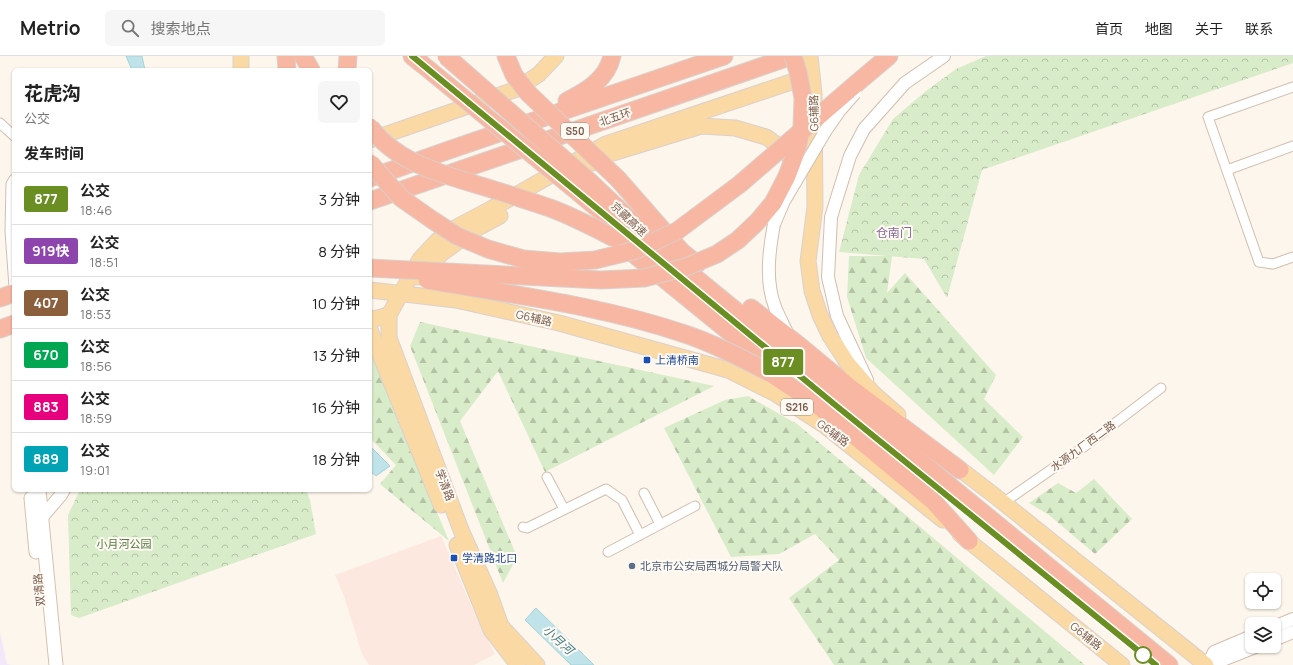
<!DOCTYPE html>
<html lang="zh">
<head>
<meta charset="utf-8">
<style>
  :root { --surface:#fff; --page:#f6f6f6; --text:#222; --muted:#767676; --line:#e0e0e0 }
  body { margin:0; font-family:Manrope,"Noto Sans SC",sans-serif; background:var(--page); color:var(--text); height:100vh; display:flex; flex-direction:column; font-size:15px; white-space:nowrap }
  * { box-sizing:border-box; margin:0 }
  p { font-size:13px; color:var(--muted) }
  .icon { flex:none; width:22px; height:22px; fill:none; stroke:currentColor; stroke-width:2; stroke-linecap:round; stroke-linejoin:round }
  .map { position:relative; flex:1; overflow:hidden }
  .panel { position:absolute; left:12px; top:12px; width:360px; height:424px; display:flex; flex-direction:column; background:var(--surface); border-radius:6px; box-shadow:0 1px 3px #0004 }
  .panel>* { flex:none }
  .badge { padding:0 8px; border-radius:3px; font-size:14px; line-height:26px }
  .buttons { position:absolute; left:1245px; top:517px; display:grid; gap:8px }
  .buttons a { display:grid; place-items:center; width:36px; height:36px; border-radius:6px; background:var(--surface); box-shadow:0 1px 3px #0004; font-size:20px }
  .map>.badge { position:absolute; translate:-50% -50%; box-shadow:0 0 0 2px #fff }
  h2 { padding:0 12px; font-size:15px; line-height:36px }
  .round { display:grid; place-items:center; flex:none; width:42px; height:42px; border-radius:6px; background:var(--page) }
  .head { display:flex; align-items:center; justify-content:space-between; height:68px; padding:0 12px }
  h1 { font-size:19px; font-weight:700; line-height:30px }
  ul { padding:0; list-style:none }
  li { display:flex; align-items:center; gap:12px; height:52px; padding:0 12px; border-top:1px solid var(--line) }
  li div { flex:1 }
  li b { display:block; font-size:15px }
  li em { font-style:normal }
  li .badge { min-width:44px; font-weight:700; text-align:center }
  header { display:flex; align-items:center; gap:24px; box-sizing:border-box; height:56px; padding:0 20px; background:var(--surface); border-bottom:1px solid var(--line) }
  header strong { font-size:19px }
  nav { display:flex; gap:22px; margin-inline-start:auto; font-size:14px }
  .search { width:280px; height:36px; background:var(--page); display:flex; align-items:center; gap:10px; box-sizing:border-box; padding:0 14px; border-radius:6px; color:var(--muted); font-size:15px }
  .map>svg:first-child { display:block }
  .commercial { fill:#fde8e0 }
  .education { fill:#f3e8fa }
  .forest { fill:url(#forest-firs) }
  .park { fill:url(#park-crowns) }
  .water { fill:#bfe3e8; stroke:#a5d3da }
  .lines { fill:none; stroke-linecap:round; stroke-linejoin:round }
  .minor-casing { stroke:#d1beb0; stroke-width:11 }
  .tertiary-casing { stroke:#d1beb0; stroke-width:14 }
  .secondary-casing { stroke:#d6c0b0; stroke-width:15 }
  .primary-casing { stroke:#dad1cd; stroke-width:17 }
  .motorway-casing { stroke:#dad1cd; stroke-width:19 }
  .minor { stroke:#fff; stroke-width:9 }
  .tertiary { stroke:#fff; stroke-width:12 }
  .secondary { stroke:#fff; stroke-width:13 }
  .primary { stroke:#fbd9a5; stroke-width:15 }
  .motorway { stroke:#f7b7a3; stroke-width:17 }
  .tertiary-bridge-casing { stroke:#d1beb0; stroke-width:14; stroke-linecap:butt }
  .motorway-bridge-casing { stroke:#dad1cd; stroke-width:19; stroke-linecap:butt }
  .tertiary-bridge { stroke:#fff; stroke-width:12 }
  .motorway-bridge { stroke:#f7b7a3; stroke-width:17 }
  .line-casing { stroke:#fff; stroke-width:9 }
  .line { stroke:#6b8e23; stroke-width:6 }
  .transit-dot { fill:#1a4fb4; stroke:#fffaf3; stroke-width:1.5 }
  .service-dot { fill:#5c6f8a; stroke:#fffaf3; stroke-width:1.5 }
  .stop-dot { fill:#fff; stroke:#6b8e23; stroke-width:2 }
  .labels { text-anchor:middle; stroke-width:4; stroke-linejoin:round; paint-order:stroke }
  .shield { fill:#fffaf3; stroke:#a28b7f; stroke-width:1 }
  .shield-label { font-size:10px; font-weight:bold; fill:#7a5c4d }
  .street-label { font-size:11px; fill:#7a5c4d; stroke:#fffaf3 }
  .transit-label { font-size:11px; fill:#164399; stroke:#fffaf3; text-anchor:start }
  .park-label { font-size:11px; fill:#537a41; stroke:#fffaf3 }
  .service-label { font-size:11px; fill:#4e5e75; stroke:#fffaf3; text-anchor:start }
  .neighbourhood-label { font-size:12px; fill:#846695; stroke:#fffaf3 }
  .water-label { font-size:12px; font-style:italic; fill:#437c86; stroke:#fffaf3 }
</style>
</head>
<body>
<header>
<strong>Metrio</strong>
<div class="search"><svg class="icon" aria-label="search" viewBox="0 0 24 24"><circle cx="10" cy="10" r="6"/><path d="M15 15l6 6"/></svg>搜索地点</div>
<nav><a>首页</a><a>地图</a><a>关于</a><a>联系</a></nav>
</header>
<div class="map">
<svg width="1293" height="609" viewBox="0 0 1293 609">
  <defs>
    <pattern id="forest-firs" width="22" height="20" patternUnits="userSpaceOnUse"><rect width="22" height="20" fill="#d8ecc9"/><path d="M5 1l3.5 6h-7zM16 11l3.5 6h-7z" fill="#b4c2a5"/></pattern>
    <pattern id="park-crowns" width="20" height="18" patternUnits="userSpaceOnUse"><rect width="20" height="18" fill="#d8ecc9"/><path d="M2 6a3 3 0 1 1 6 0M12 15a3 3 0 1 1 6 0" fill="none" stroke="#b4c2a5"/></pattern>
  </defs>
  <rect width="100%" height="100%" fill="#fdf6ec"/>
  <polygon class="commercial" points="441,480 482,574 495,598 474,609 369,609 362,598 344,540 335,519"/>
  <polygon class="education" points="0,576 7,608 12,609 0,609"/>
  <g class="forest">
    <polygon points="849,200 892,200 887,237 905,217 996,319 984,343 1023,381 994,419 866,302 847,241"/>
    <polygon points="420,266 714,330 545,416 498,315 460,365 517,501 503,527 410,290"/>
    <polygon points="370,296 449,485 380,428 396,409 370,382"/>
    <polygon points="748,340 797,368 1085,609 834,609 789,542 839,504 815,478 779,498 731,501 664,372 725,344"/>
    <polygon points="1094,423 1132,463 1095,498 1049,459 1029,447 1058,427 1076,437"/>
  </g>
  <g class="park">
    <polygon points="986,0 1293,0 1293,7 982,114 947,242 924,203 839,196 859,119 893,63 926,35 956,13"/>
    <polygon points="80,434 306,434 310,444 316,478 79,562 71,559 68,459"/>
  </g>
  <g class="water">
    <polygon points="126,0 142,0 145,14 132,14"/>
    <polygon points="370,390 390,410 376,420 370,415"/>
    <polygon points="536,552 594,609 571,609 525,564"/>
  </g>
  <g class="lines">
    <g class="minor-casing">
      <g id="minor">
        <polyline points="1293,31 1208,61 1259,206 1273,208 1293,201"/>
        <polyline points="0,67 14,80"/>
        <polyline points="1227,114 1293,90"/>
        <polyline points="14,123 11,128 10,175 14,231"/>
        <polyline points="547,421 564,453"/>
        <polyline points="644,437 660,468"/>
        <polyline points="1003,447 1085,390 1161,332"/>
        <polyline points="523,471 527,472 606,433 622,444 640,479"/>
        <polyline points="608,496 695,450"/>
      </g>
    </g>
    <g class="tertiary-casing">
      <g id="tertiary">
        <path d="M774,168C769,195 765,225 775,251C779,261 784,270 788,279"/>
        <polyline points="867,324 837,260 828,221 831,161 850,100 864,73 905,27 944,0"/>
        <polyline points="37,467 61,439 64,434"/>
        <polyline points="1274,571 1293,563"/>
        <polyline points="1274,584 1293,576"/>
        <polyline points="1208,609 1214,596 1252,580"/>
        <polyline points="1210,609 1258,590"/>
      </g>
    </g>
    <g class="secondary-casing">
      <g id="secondary">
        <polyline points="39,434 56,609"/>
        <polyline points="31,442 36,496"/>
      </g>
    </g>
    <g class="primary-casing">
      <g id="primary">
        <polyline points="810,0 814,38 815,151 808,205 812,235 820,259 830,280 848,308 874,338 898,359"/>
        <polyline points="241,14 241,0"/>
        <polyline points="370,84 517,33 539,18 556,0"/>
        <polyline points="592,107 606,99 701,70 735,72 766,81 784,94 789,100"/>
        <polyline points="417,221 441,198 474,174 500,160"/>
        <polyline points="370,234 456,244 559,267 728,314 776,338 824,369 943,464"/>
        <polyline points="370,262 374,263 389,259"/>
        <polyline points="370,274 441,449"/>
        <polyline points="952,407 995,440 1206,609"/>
        <polyline points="960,478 1122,609"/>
        <polyline points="457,489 491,574 518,609"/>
        <polyline points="537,609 501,570 490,539 461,474 389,282 389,259 420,203 437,185 455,172 491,153 606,88 812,19"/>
      </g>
    </g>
    <g class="motorway-casing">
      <g id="motorway">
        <polyline points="286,0 287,14"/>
        <polyline points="303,0 311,14"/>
        <polyline points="412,0 422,8"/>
        <polyline points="506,0 514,19"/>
        <polyline points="347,14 348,0"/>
        <polyline points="857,27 889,0"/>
        <path d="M567,45C587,35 607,23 612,0"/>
        <polyline points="370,122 449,94 724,0"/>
        <polyline points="618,123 682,196 697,208"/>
        <polyline points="590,126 670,201 1169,609"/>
        <polyline points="579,137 646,193"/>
        <polyline points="370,145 792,0"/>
        <polyline points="625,191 781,318"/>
        <polyline points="0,242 14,237"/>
        <polyline points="751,252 801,291 848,330 960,414"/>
        <polyline points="0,273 14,268"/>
        <polyline points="770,317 815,347 933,445 969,485"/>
      </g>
    </g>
    <use href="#minor" class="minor"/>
    <use href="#tertiary" class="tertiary"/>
    <use href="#secondary" class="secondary"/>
    <use href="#primary" class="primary"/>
    <use href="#motorway" class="motorway"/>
    <g class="tertiary-bridge-casing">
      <polyline id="tertiary-bridge" points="774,168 784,145 826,74 840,54 855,37"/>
    </g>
    <g class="motorway-bridge-casing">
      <g id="motorway-bridge">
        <polyline points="446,0 590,126"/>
        <polyline points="422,8 579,137"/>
        <polyline points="514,19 528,37 618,123"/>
        <path d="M370,71C396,106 439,117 478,129C502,136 526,144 550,152C572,160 593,171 614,182"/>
        <polyline points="370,107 401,142 431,163 457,180 488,193 523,203 560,206 595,204 636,194 677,175 740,128 857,27"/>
        <polyline points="370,212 601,224 644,222 686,211 717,198 738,184 757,166 773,147 787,120 796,96 802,70 803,42 798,16 793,0"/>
        <path d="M427,224C514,239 604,250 688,279C717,289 743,303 770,317"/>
      </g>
    </g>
    <use href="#tertiary-bridge" class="tertiary-bridge"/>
    <use href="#motorway-bridge" class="motorway-bridge"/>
  </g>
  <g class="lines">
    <g class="line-casing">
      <polyline id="line" points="412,0 834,348 1156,609"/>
    </g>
    <use href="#line" class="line"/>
  </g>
  <g class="transit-dot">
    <rect x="643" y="300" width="8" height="8" rx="2"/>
    <rect x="450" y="498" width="8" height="8" rx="2"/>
  </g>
  <circle class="service-dot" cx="632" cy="510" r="4"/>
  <circle class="stop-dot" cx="1143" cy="599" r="8"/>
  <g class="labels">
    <g class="shield">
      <rect x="561" y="67" width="28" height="16" rx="3"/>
      <rect x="781" y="343" width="32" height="16" rx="3"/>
    </g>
    <g class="shield-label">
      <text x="575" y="79">S50</text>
      <text x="797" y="355">S216</text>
    </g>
    <g class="street-label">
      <text transform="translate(814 57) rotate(-91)" y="4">G6辅路</text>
      <text transform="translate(615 61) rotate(-19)" y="4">北五环</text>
      <text transform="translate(629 163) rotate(43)" y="4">京藏高速</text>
      <text transform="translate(534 262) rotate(13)" y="4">G6辅路</text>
      <text transform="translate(833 377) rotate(37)" y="4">G6辅路</text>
      <text transform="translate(1083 390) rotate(-36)" y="4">水源九厂西二路</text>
      <text transform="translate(445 429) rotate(69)" y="4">学清路</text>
      <text transform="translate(39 534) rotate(-96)" y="4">双清路</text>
      <text transform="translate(1086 580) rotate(39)" y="4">G6辅路</text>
    </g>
    <g class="transit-label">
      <text x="655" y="308">上清桥南</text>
      <text x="462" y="506">学清路北口</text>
    </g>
    <g class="park-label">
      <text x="124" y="492">小月河公园</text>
    </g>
    <g class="service-label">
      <text x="640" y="514">北京市公安局西城分局警犬队</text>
    </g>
    <g class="neighbourhood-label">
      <text x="894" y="181">仓南门</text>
    </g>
    <g class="water-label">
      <text transform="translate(558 584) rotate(42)" y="4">小月河</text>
    </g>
  </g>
</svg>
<div class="buttons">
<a><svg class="icon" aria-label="locate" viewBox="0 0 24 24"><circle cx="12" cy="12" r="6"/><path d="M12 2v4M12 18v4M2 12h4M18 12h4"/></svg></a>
<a><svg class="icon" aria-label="layers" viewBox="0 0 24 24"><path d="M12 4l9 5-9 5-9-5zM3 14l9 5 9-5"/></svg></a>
</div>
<b class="badge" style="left:783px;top:306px;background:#6b8e23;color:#fff">877</b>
<section class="panel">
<div class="head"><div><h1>花虎沟</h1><p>公交</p></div><a class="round"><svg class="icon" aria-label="heart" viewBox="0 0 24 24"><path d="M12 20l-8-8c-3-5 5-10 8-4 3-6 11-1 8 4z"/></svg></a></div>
<h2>发车时间</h2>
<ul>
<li><span class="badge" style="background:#6b8e23;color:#fff">877</span><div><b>公交</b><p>18:46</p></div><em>3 分钟</em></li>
<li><span class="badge" style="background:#8e44ad;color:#fff">919快</span><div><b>公交</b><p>18:51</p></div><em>8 分钟</em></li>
<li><span class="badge" style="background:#8b5e3c;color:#fff">407</span><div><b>公交</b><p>18:53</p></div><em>10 分钟</em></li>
<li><span class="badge" style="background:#00a651;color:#fff">670</span><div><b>公交</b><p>18:56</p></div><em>13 分钟</em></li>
<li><span class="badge" style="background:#e6007e;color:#fff">883</span><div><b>公交</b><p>18:59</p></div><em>16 分钟</em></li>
<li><span class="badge" style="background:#00a3b4;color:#fff">889</span><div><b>公交</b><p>19:01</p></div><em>18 分钟</em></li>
</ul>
</section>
</div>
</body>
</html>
